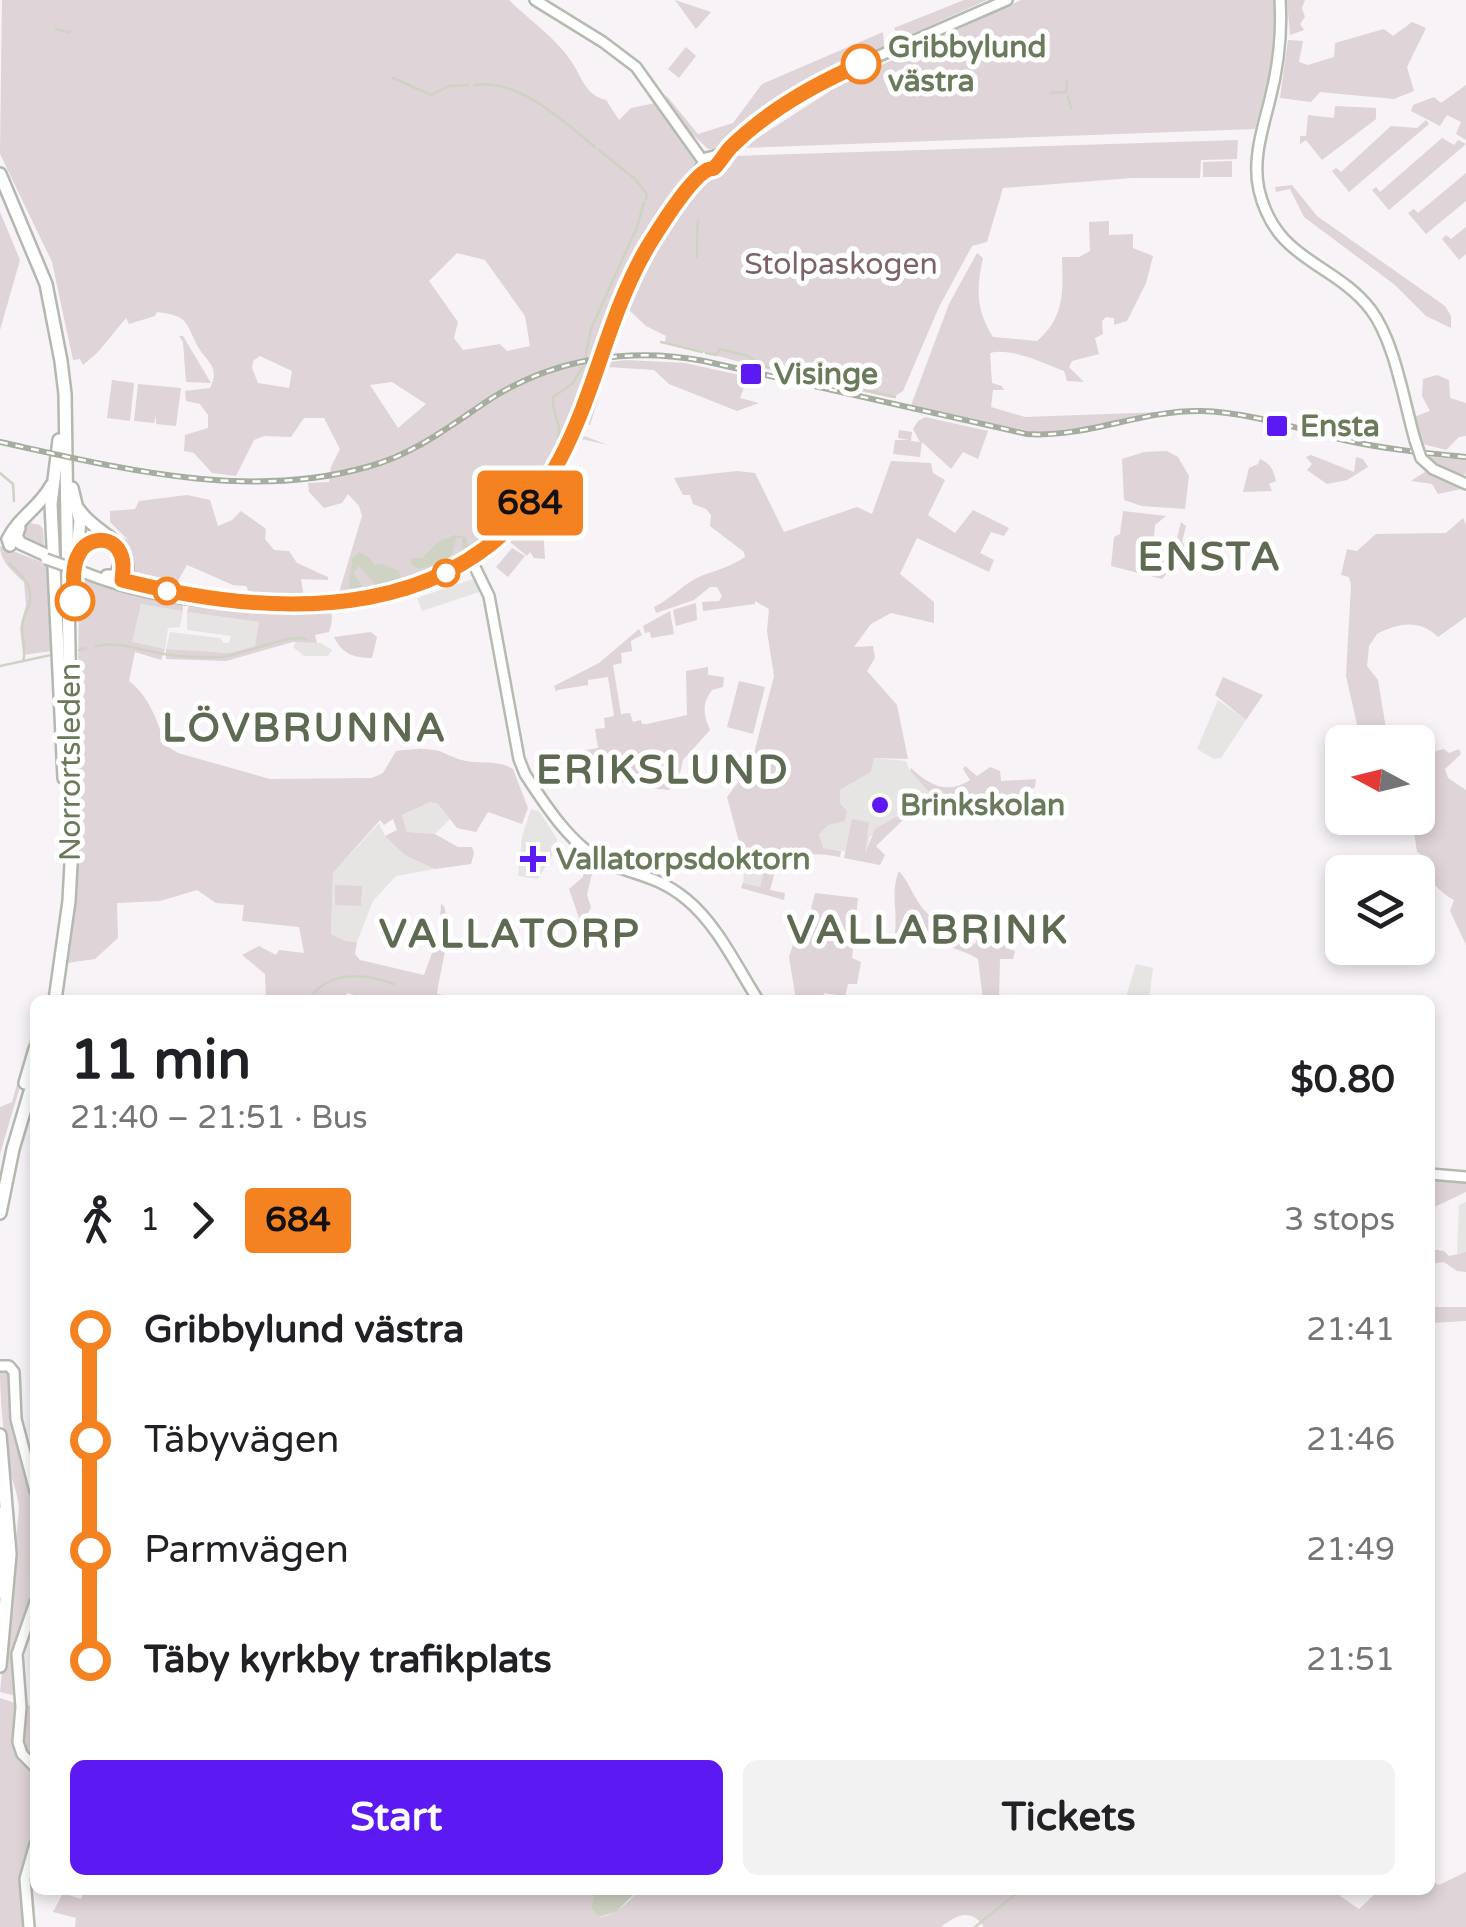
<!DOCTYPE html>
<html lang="en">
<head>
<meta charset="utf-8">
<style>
  :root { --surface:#fff; --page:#f2f2f2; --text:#202124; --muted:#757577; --accent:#5d19f1 }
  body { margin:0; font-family:"Varela Round",sans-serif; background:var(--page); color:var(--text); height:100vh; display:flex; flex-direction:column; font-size:38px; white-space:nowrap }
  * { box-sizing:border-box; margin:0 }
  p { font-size:32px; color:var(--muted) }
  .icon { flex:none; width:55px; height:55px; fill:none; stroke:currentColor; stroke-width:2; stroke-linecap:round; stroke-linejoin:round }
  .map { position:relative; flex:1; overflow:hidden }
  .sheet { position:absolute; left:30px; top:995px; width:1405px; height:900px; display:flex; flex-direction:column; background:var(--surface); border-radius:15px; box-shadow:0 5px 15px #0003 }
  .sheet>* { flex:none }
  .badge { padding:0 20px; border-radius:8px; font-size:35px; line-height:65px }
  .needle { width:65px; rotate:277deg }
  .tools { position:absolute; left:1325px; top:725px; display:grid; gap:20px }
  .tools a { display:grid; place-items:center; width:110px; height:110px; border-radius:15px; background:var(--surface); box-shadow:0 5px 15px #0003; font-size:50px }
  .map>.badge { position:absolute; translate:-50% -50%; box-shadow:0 0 0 5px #fff }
  .legs { display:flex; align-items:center; gap:15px; height:110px; padding:0 40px; font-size:32px }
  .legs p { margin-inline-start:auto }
  .overview { display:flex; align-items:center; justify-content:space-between; height:170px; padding:0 40px }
  h1 { font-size:55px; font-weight:700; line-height:75px }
  .cta { display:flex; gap:20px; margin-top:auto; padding:20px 40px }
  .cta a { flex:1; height:115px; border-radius:15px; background:var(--accent); color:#fff; font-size:40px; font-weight:700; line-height:115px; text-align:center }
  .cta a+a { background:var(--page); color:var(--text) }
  ul { padding:0 40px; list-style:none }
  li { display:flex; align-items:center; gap:35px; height:110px; font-size:38px }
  li i { display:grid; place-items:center; width:15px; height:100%; margin:0 12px; background:currentColor }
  li i::after { content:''; width:25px; height:25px; margin:-12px; border:8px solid; border-radius:50%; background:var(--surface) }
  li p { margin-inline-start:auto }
  li:first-child i { background:linear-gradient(#0000 50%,currentColor 0) }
  li:last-child i { background:linear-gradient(currentColor 50%,#0000 0) }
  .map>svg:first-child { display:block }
  .built { fill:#e6e5e4 }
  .green { fill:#dfd4d7; fill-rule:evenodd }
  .water { fill:#ced3c4 }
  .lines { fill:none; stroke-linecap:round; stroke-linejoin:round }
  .stream { stroke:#ced3c4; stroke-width:2.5 }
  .major-casing { stroke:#b5bbb0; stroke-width:14 }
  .highway-casing { stroke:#b4b9b0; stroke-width:16 }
  .major { stroke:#fff; stroke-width:9 }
  .highway { stroke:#fff; stroke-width:11 }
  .rail-casing { stroke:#a5ad9e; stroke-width:6 }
  .rail { stroke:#fff; stroke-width:2.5; stroke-dasharray:8; stroke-linecap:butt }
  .major-bridge-casing { stroke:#b5bbb0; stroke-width:14; stroke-linecap:butt }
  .major-bridge { stroke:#fff; stroke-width:9 }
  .line-1-casing { stroke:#fff; stroke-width:22 }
  .line-1 { stroke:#f58220; stroke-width:15 }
  .stop-1-dot { fill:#fff; stroke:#f58220; stroke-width:5 }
  .poi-dot { fill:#5d19f1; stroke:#fff; stroke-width:4 }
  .labels { text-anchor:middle; stroke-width:10; stroke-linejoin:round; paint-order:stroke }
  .stop-label { font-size:30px; font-weight:bold; fill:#6a7b5b; stroke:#fff; text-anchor:start }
  .park-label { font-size:30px; fill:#7e6366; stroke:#fff }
  .poi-label { font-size:30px; font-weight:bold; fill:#6a7b5b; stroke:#fff; text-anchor:start }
  .street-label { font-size:30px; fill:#6a7b5b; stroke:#fff }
  .district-label { font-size:40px; font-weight:bold; letter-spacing:2.5px; fill:#5e6b52; stroke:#fff }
</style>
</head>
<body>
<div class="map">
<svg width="1466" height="1927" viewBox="0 0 1466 1927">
  <rect width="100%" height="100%" fill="#f7f3f7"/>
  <g class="built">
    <polygon points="473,579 479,592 422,611 417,598"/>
    <polygon points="141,603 183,611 180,627 168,628 165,649 131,643"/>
    <polygon points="187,612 259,622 255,646 229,653 166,649 170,632 220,638 224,643 229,643 231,636 187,630"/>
    <polygon points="296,642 321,643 332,650 328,656 304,656 293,647"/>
    <polygon points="1218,700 1246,720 1221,758 1214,759 1197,749"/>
    <polygon points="874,758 906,761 910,771 931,794 905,818 898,815 870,837 866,854 822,848 819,833 845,808 840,803 840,790 871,772"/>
    <polygon points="430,802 438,804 450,819 435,834 407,832 402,815"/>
    <polygon points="531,809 539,811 557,839 556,849 538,879 518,876 522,837"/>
    <polygon points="379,823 385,836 435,869 396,876 373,901 357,942 345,941 331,934 333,873"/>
    <polygon points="745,864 766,867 760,887 743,883"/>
    <polygon points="1136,964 1153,968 1149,1000 1125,1000"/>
    <polygon points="1466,1202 1466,1252 1461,1255 1457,1253 1459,1205"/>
  </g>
  <g class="green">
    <path d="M2,0H509C528,19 556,38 571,61C582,77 585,95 606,100L619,120L631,108L655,103L697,165C667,201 639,246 619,288C596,339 583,396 560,447C530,514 467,567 398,588C379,594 357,596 337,599L362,516L359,506L348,494L342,503L324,508L309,492L308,483L329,482L331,467L340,449L324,418H304L291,437L264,436L254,440L236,476L212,473L194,453L184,451L185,435L208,428V415L200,404L186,401L185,391L210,388C221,366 206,362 197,345C185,321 188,316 157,312L155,316L129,324L126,318L98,352L83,365L80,359L73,360L52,262L0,154ZM457,253L485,260L525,316L530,346L507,351L500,344L463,350L454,338L458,322L429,281ZM260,356L292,371L289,388L258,383L252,368L253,361ZM392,382L426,404L398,428L370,385Z"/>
    <polygon points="675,0 711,12 696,29"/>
    <polygon points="964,0 987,0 905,37 899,37 894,28"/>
    <polygon points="1021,0 1276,0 1274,55 1255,129 742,148 841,84"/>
    <polygon points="1287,0 1305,0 1302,8 1305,17 1300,24 1304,30 1290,35"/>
    <polygon points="1412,22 1426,28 1407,67 1414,91 1394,99 1320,92 1311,102 1280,98 1288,40 1303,41 1299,62 1308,65 1334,57 1335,43 1384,29 1393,36"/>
    <polygon points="883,32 884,46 765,110 716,149 708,149 691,133 694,141 667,101 666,95 698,134 733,123 762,84"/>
    <polygon points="686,47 696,56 679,78 668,69"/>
    <polygon points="1466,85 1466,140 1456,134 1461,122 1447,115 1440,126 1411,111 1413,105 1434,97 1441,103"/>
    <polygon points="1335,106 1376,108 1376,119 1322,160 1306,140 1300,144 1300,136 1306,136 1308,115 1334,118"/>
    <polygon points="1426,120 1429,124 1349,192 1332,171 1336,168 1341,172 1391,126 1417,128"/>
    <polygon points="1442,138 1454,145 1458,140 1466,144 1389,210 1372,190 1376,187 1380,192"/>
    <polygon points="1238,140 1237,159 1201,160 1200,178 1132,178 1003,188 987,242 972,246 939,307 903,391 892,398 804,379 665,342 666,336 646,326 625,306 625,298 647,256 676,213 733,156"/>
    <polygon points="1232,161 1232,177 1203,177 1203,162"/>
    <polygon points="1466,173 1466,201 1426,234 1408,213 1414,209 1418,213"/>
    <polygon points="1292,185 1317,216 1445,306 1451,316 1451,328 1426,316 1395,285 1304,217 1290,189 1276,192 1275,187"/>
    <polygon points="0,212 20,260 0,330"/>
    <path d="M1109,221V235L1133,234V248L1153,256L1146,283L1127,321L1114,325V318L1106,317L1102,321L1103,334L1095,338L1099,354L1072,361L1069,367L1084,382L1067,381L1064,371C1043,363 1011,347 990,353L992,383L1002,386L1004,390H993L991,407L1025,417L1163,412L1059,434L1035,432L910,408L949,304L977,253L983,258C976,289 976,310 993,337L1037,341C1065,317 1063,292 1062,257H1079L1090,251L1089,222Z"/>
    <polygon points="1466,227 1466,254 1459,260 1442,239 1446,235 1451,239"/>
    <polygon points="179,336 183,336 211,383 186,382 183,342"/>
    <polygon points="626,360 685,363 748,377 740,398 759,403 737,411 669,384 654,370 608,367 590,425 585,424 583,421 601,363"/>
    <polygon points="1437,375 1449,380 1450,398 1466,403 1466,436 1459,437 1446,450 1419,443 1411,418 1430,411 1422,396 1423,379"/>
    <polygon points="112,380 134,383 130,421 107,418"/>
    <polygon points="138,384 181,388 176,426 156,424 156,416 154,423 134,421"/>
    <polygon points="925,417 988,431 978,459 963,452 951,469 922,442 920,457 893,454 895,440 909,440 898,438 899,430 912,432 911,441 920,442 913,429 918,421"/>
    <polygon points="584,436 608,445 582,439 567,468 545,500 542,516 545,559 534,558 530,552 527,556 510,542 535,512"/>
    <polygon points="1167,451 1178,457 1189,476 1185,509 1142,506 1124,500 1122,459 1144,452"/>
    <polygon points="1311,455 1354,472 1356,457 1363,459 1368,467 1347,480 1327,484 1307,470 1312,464 1306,457"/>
    <polygon points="1424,456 1466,460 1466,474 1454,477 1433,466"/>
    <path d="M1260,459C1271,464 1273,469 1276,481L1269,484L1272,491L1243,492L1249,468L1258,464Z"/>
    <path d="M891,461L931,463L933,473L945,480L928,515L955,533L973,510L1009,528L1004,536L991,532L980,553L994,560L989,572L917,538L900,574L934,602V623L891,613L871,624L854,647L873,646L875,658L867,671L897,705L908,759L874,758L871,772L840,790V803L847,811L845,821L828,825L819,834L823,848L841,851L840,857C817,852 798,853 777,865L770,890L785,893L784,900L741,888L743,883L760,887L765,868L745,864L727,797L751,765L774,676L767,631L769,609L755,601V604L703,611L702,602L719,601L722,596L717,587H710L694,600L656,613L654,607C671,599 684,583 701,576C717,570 730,567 745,557L744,552L710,526L711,515L706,509L693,504L690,495H683L674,478L737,471L755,473L784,532L857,507L872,514Z"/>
    <polygon points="1425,472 1466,488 1438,494 1432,484 1411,481"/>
    <polygon points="187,495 210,500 218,526 232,520 241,511 266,529 265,539 274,550 289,551 297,563 328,577 328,580 301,579 304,598 237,597 198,592 249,592 246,586 233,585 187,565 178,581 183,583 183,590 135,581 114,536 116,534 128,540 110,522 110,511 135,509 139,501"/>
    <polygon points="1123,511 1166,516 1155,525 1154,536 1167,547 1177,538 1181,522 1186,526 1182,542 1190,552 1187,565 1176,563 1162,579 1111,566 1114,537 1120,534"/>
    <path d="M1463,518L1466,525V617L1438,637C1419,619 1399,623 1377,634L1369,646L1367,666L1378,680L1388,741L1359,733L1346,676L1351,585L1349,577L1341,575L1347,549L1357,551L1376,534L1446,533Z"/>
    <polygon points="29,523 40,525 43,529 44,546 24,542 20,535"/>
    <path d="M0,546L54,567L52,651L23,655L20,628L26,605L24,582C13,572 0,561 0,546Z"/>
    <polygon points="512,548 525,556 508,577 496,567"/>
    <path d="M76,573L183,601V611L141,604L132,642L165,649L161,660L135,652L129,681C149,696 158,722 165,745L178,753L270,779L372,778L383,773L396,751C411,749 431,747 444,753C453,757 457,759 466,761C483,764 498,760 513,769L528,808L522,824L488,812L476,832L457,828L438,804L430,802L402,815L407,832L435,834L458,847H472L474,853L471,864L435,869L405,855L385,836L397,830L393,819L384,825L380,820L333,873L331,934L345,941L357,942L355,954L360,960L424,975L439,934L441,904L444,906C453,935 441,963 437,994L477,1000H374L347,993L344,1000H266L265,974L242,955L259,946L276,955L279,950L304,953L299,927L242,921L244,905L216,903L197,890L160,901L117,903L118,938L95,959L67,963L76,842L79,594Z"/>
    <path d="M190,603L295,609L328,607C334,614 332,623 329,632L315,635L317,643L293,642L226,661L166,659V649L229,653L255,646L259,622L187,612Z"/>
    <polygon points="696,603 697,620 676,626 673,610"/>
    <polygon points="670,611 674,634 651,638 650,632 645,633 643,626"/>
    <path d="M639,629L642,635L631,641L632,651L621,653L622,663L613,665L621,714L630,713L633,722L641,720L642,724H647L687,715L686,671L708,667V675L724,677L723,687L712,690C702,703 703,715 710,730L683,760L678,782L669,790L650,788L642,782L638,786L610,779L608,782L600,780V776L559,765V761H538L537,758L598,748L595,729L605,728L604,718L614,716L608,677L588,680V685L557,690L556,692L554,686L599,663Z"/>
    <path d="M371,632L377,637L372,658C354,658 342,654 334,637Z"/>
    <polygon points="1223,677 1263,695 1246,720 1215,695"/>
    <polygon points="739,681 765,687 753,734 727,727"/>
    <path d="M1444,749L1449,753L1459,749L1461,754L1445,769L1448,778L1466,790V945L1450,911L1454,900C1440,893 1435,883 1422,873L1423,856L1417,852L1412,818H1418V756Z"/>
    <path d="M965,766L977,776L990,767L1000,771L1001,781L1036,779L1035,787L989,818L910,812L931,794L910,771L911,768C929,785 947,795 970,780L963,769Z"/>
    <polygon points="899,815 905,818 876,846 885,855 880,865 844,858 852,819 869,822 865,854 875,829"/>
    <polygon points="584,863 594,865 587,895 591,907 582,925 579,943 576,941 579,918 569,889 583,877"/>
    <path d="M899,871C910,883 915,902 927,913C939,926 959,938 975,944L977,939L1003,943L1006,948L1015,951L1013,959H1000L999,1000H983L978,959C961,948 940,947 926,934L895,933C898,910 890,892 899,871Z"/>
    <polygon points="335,885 362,886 361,906 335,905"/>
    <polygon points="815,893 858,898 852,958 861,962 857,984 848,984 845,996 824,993 823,1000 796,1000 789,957 799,926 808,921"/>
    <polygon points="35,1021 34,1039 0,1154 0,1107 12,1102"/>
    <polygon points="1440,1178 1466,1181 1466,1192 1430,1209 1430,1179"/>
    <polygon points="1430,1249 1444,1251 1449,1256 1466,1252 1466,1272 1457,1271 1444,1262 1430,1264"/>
    <polygon points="1430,1307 1466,1307 1466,1321 1430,1323"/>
    <path d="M0,1367L11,1369L14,1419L35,1497L34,1590L31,1607L15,1646L18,1692L16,1696L0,1692L19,1509C18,1492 11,1479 8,1462C3,1431 0,1399 0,1367Z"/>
    <polygon points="0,1698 18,1704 15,1739 35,1769 35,1836 23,1876 28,1927 0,1927"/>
    <polygon points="26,1705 35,1706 35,1761 23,1744"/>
    <path d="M1466,1872V1927H984C971,1908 957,1914 941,1927H75L76,1918L53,1912L63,1893L81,1899L84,1890H595L591,1908L598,1917C614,1916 629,1903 638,1890H1347L1340,1896L1359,1909L1379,1890H1430V1880L1439,1885Z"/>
  </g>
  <g class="water">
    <polygon points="455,535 466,537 468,546 462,549 462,538 456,538 452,554 446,561 419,569 411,564 412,558 422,558 438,542"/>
    <polygon points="359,552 370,558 374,565 382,564 399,571 401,580 376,585 359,566 353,573 362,585 358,590 349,587 352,559"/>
    <polygon points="595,1890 638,1890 616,1912 598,1917 591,1908"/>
  </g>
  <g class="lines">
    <g class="stream">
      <polyline points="56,29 64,31"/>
      <polyline points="67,32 70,32"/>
      <polyline points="393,78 431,95 449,86 468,85"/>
      <path d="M474,85C519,78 563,121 595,147"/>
      <polyline points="1051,93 1066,92 1067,81"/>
      <polyline points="1068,97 1071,108"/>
      <polyline points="599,150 636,180 647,195 646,199"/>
      <polyline points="697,234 698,221"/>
      <polyline points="697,246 697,237"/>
      <polyline points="697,257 697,248"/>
      <polyline points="661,342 702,352"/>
      <polyline points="706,353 716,355 720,349 748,356 760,365 895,397"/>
      <polyline points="585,359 591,329 637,227 644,203"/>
      <polyline points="0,473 13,484 14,501"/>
      <path d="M470,546C494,527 544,488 555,460C558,453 558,443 559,436C561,422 551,412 553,397L572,384L584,365"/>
      <path d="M9,563C20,575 35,585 29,605C26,613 22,619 22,628C22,641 27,649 23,661"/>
      <path d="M96,646C118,641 136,649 158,653C179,657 200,658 221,657C244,655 289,633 306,639"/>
      <polyline points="79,650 86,648"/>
      <polyline points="0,666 51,655"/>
      <path d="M309,1000C327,970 365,973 394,984"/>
      <polyline points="975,1927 1021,1890"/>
    </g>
    <g class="major-casing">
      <g id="major">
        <polyline points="535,0 603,42 636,67 703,161"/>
        <path d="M1280,0C1282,31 1278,68 1270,99C1263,128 1252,159 1259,190C1276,262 1333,261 1371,310C1395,342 1404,402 1415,440"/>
        <polyline points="699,171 706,158 718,155 778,108 840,73 1007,0"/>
        <polyline points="1421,458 1433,469 1466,484"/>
        <path d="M471,559L489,596L519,759L525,774C545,805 574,850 609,864C639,876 659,877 686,899C717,924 737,967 758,1000"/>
        <path d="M83,572C149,599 229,607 300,605C424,602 529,547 575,427C593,377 606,325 631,277C650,241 672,208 699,177C703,174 707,172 711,169C718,165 725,153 730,146"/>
        <polyline points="1430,1174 1466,1177"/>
        <polyline points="0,1366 9,1366 14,1372 16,1419 35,1491"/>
        <polyline points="35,1602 17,1654 21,1707 18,1742 22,1754 35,1767"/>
        <polyline points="29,1927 25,1879 35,1844"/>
      </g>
    </g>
    <g class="highway-casing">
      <g id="highway">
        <polyline points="0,174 46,284 61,361 65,394 72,845 69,901 55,1000"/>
        <polyline points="59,440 51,504 64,778"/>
        <polyline points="72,488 80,521 75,573"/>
        <path d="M79,510C99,538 129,536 127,576L133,583"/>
        <polyline points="19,528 16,536 20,543 44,554"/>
        <path d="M10,545L8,539C19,517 40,507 51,486"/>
        <path d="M77,557C85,541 98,536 114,545"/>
        <polyline points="107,576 116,576 122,559"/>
        <polyline points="25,1083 35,1049"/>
        <polyline points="0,1213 13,1149 35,1075"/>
        <polyline points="0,1435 10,1554 0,1666"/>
        <polyline points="0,1513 0,1592"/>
      </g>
    </g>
    <use href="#major" class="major"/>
    <use href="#highway" class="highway"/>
    <g class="rail-casing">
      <path id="rail" d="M0,442C119,468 246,501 367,467C415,454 451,425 492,398C556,358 631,347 704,361L1027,434C1087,438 1141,410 1201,411C1249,412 1298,429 1344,440C1384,449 1425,453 1466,457"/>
    </g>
    <use href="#rail" class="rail"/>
    <g class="major-bridge-casing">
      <g id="major-bridge">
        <polyline points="1415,440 1421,458"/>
        <polyline points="46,559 83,572"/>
      </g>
    </g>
    <use href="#major-bridge" class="major-bridge"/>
  </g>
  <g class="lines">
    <g class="line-1-casing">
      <path id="line-1" d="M75,601C74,587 71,567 79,554C86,539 108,535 118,549C125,559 123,570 122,580C282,621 472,626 560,459C596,391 608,315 647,248C658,230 689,180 707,170C709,169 712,169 714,168C720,163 726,151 733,145C769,110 815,84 861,64"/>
    </g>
    <use href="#line-1" class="line-1"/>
  </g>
  <g class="stop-1-dot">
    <circle cx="861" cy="64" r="18"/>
    <circle cx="446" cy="573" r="12"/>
    <circle cx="167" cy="591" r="12"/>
    <circle cx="75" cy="601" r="18"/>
  </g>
  <g class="poi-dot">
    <rect x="739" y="362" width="24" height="24" rx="5"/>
    <rect x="1265" y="414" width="24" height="24" rx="5"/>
    <circle cx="880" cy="805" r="10"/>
    <path d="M528 844h10v10h10v10h-10v10h-10v-10h-10v-10h10z"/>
  </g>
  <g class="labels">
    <g class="stop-label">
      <text x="888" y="57">Gribbylund<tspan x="888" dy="34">västra</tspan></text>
    </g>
    <g class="park-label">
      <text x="841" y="274">Stolpaskogen</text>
    </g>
    <g class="poi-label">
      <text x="774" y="384">Visinge</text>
      <text x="1300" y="436">Ensta</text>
      <text x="900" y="815">Brinkskolan</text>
      <text x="556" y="869">Vallatorpsdoktorn</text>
    </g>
    <g class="street-label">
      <text transform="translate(70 762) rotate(-90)" y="10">Norrortsleden</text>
    </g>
    <g class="district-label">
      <text x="1210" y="570">ENSTA</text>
      <text x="305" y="741">LÖVBRUNNA</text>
      <text x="663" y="783">ERIKSLUND</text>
      <text x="928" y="943">VALLABRINK</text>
      <text x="510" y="947">VALLATORP</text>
    </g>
  </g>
</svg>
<div class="tools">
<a><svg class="needle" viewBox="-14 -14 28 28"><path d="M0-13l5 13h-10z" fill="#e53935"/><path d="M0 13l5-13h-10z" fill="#757577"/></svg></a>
<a><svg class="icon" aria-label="layers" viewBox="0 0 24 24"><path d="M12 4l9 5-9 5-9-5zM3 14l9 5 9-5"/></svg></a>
</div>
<b class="badge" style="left:530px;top:503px;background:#f58220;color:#111">684</b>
<section class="sheet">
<div class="overview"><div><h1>11 min</h1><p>21:40 – 21:51 · Bus</p></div><b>$0.80</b></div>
<div class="legs"><svg class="icon" aria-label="walk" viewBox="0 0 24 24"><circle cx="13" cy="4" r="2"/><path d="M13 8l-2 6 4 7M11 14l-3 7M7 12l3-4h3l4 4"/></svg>1<svg class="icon" aria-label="forward" viewBox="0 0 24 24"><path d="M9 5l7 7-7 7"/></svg><b class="badge" style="background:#f58220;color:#111">684</b><p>3 stops</p></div>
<ul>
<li><i style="color:#f58220"></i><b>Gribbylund västra</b><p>21:41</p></li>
<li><i style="color:#f58220"></i><span>Täbyvägen</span><p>21:46</p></li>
<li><i style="color:#f58220"></i><span>Parmvägen</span><p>21:49</p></li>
<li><i style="color:#f58220"></i><b>Täby kyrkby trafikplats</b><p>21:51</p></li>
</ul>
<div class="cta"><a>Start</a><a>Tickets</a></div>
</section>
</div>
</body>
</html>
